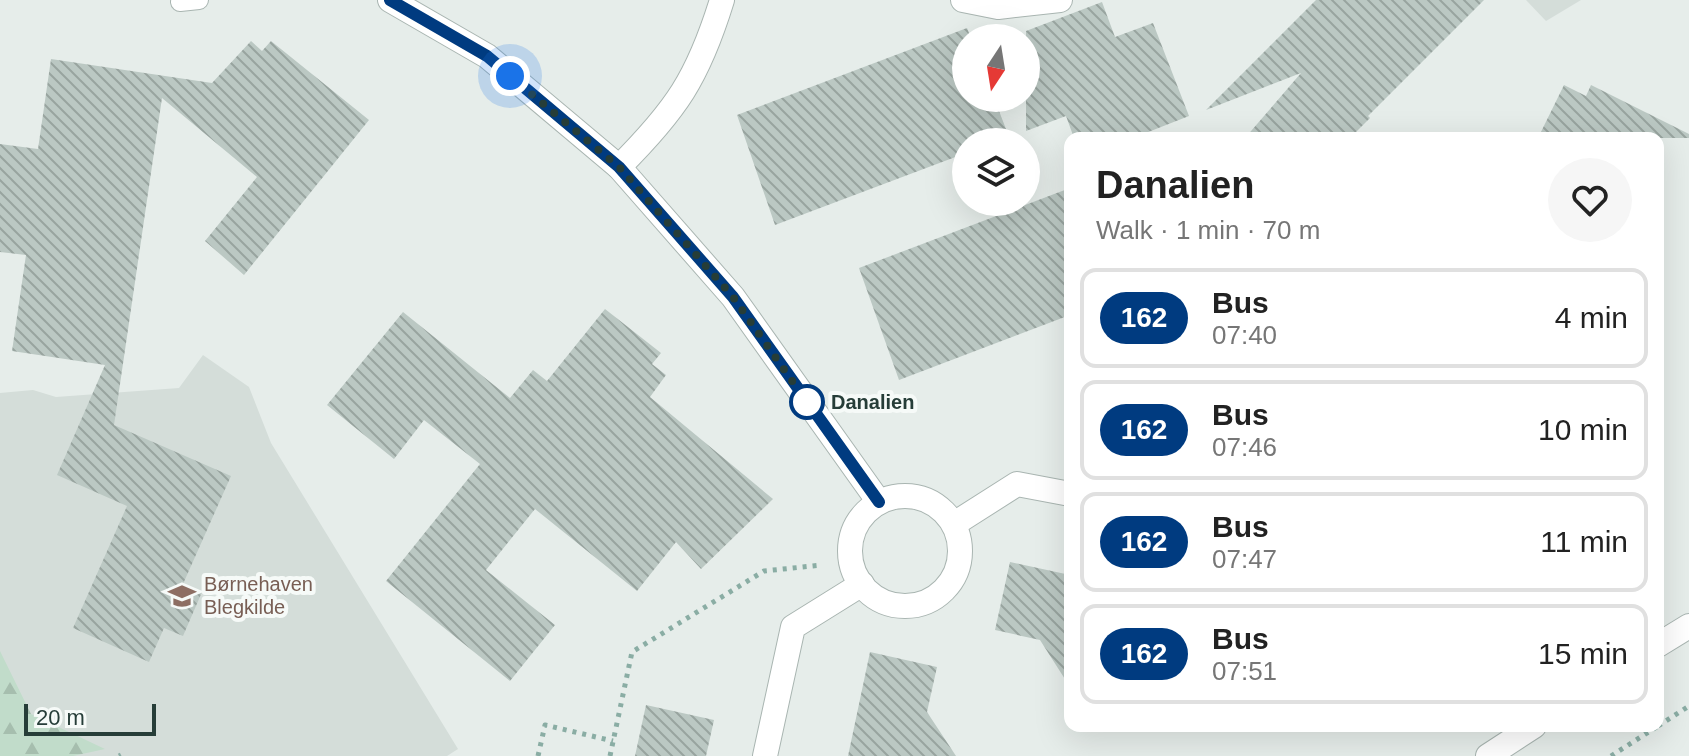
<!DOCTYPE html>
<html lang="en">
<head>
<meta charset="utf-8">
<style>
  :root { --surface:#fff; --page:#f6f6f6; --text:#222; --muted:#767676; --line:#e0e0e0 }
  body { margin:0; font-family:Helvetica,sans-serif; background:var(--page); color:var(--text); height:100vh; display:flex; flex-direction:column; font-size:30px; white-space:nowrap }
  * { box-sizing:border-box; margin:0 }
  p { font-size:26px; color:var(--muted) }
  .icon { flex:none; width:44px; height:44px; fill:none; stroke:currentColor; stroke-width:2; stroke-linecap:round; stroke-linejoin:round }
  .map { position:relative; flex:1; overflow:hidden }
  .sheet { position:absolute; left:1064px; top:132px; width:600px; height:600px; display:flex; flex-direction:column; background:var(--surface); border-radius:16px; box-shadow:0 8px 32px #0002 }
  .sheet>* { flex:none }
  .badge { padding:0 16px; border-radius:26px; font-size:28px; line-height:52px }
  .needle { width:52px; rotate:192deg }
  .tools { position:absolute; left:952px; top:24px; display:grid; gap:16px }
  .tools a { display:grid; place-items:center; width:88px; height:88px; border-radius:50%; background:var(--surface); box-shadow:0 8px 32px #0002; font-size:40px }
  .scale { position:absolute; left:24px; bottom:20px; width:132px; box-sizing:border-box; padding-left:8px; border:4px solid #263d38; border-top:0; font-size:22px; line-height:28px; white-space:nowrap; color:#263d38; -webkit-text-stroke:6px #f6faf8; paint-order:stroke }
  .you { position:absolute; width:40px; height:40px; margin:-20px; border:6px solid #fff; border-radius:50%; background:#1a73e8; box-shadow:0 0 0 12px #1a73e833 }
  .map>.badge { position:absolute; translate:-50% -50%; box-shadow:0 0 0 4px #fff }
  .round { display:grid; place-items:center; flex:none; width:84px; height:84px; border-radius:42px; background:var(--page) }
  .headline { display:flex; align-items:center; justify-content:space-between; height:136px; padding:0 32px }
  h1 { font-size:38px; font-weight:700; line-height:60px }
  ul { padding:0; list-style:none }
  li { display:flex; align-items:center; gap:24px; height:100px; margin:0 16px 12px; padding:0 16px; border:4px solid var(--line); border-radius:16px }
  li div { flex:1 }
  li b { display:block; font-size:30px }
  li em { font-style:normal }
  li .badge { min-width:88px; font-weight:700; text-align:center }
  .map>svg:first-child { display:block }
  .built { fill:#d4ddd9 }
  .forest { fill:url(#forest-firs) }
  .building { fill:url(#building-back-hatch) }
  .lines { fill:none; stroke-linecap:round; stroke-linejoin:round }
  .service-casing { stroke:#a9b5b1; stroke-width:20 }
  .minor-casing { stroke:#a9b5b1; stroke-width:26 }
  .path { stroke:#8aada4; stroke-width:5; stroke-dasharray:4 6; stroke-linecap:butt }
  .service { stroke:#fff; stroke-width:18 }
  .minor { stroke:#fff; stroke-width:24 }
  .line-casing { stroke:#fff; stroke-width:18 }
  .line { stroke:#003b80; stroke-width:12 }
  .walk { stroke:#263d38; stroke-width:8; stroke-dasharray:0 14.4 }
  .stop-dot { fill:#fff; stroke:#003b80; stroke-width:4 }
  .labels { text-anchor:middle; stroke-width:8; stroke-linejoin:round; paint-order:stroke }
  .stop-label { font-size:20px; font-weight:bold; fill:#263d38; stroke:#f6faf8; text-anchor:start }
  .education-label { font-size:20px; fill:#785e54; stroke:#f6faf8; text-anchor:start }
</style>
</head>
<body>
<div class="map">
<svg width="1689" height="756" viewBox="0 0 1689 756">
  <defs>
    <pattern id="forest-firs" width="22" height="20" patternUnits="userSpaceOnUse" patternTransform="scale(2)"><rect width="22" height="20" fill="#c1dcca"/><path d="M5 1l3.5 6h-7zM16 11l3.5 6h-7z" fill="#a6beae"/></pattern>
    <pattern id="building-back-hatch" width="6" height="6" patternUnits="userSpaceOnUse" patternTransform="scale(2)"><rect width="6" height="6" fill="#bbc8c3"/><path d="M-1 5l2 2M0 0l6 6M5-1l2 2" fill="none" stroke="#98a49f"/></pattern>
  </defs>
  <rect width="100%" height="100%" fill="#e6edea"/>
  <g class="built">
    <polygon points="1526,0 1581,0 1546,21"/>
    <polygon points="203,355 249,387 271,443 458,749 447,756 0,756 0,393 33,390 56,397 179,388"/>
  </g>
  <polygon class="forest" points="0,651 31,714 105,749 73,756 0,756"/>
  <g class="building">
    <polygon points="1316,0 1484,0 1368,116 1370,118 1350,138 1245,138 1301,73 1206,110"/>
    <polygon points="1102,2 1115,37 1153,23 1189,116 1133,138 1074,138 1066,116 1026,131 1026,31"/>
    <polygon points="967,28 971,38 966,38 966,98 994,98 1011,142 966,142 966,153 775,225 737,115"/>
    <polygon points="251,41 262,51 271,41 369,120 244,275 205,241 257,177 162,98 114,425 231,476 183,584 202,592 183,636 164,628 149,662 73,628 127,506 57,475 105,365 12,351 26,255 0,252 0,144 38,149 51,59 212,83"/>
    <polygon points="1564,85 1586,96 1591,85 1689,134 1689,138 1538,138"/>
    <polygon points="1070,188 1070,315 899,380 859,268"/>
    <polygon points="605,309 661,353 652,364 666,375 650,397 773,499 701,569 676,542 637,591 535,509 486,570 555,625 510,681 386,581 480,464 424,420 394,459 327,405 403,312 510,398 533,370 547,381"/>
    <polygon points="1010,562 1070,575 1070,687 1040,640 995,630"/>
    <polygon points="870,652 937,667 927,712 956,756 848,756"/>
    <polygon points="646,705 714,720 706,756 635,756"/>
  </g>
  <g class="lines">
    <g class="service-casing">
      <polyline id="service" points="180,2 199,0"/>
    </g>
    <g class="minor-casing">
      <g id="minor">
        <polyline points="390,0 487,56 619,167 733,297 879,502"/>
        <polyline points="963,0 998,7 1060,0"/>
        <path d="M619,167C676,110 698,78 722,0"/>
        <circle cx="905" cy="551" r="55"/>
        <polyline points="954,524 1017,484 1070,494"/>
        <polyline points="1658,645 1689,626"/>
        <polyline points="765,756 793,627 862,584"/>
        <polyline points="1488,756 1534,726"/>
      </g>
    </g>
    <g class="path">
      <polyline points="1658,472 1659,471"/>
      <polyline points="1658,726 1689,706"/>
      <polyline points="119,756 121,755"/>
      <polyline points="538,756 545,725 613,741"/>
      <polyline points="610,756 632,652 764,571 822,565"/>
      <polyline points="1611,756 1658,726"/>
    </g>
    <use href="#service" class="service"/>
    <use href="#minor" class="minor"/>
  </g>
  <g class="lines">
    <g class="line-casing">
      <polyline id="line" points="390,0 487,56 619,167 733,297 879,502"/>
    </g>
    <use href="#line" class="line"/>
    <polyline class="walk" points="510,76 619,167 733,297 807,402"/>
  </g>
  <defs>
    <g id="school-bare" transform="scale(2.16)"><path d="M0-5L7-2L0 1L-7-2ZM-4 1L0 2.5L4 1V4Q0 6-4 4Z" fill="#8d6e63" stroke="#f6faf8" stroke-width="2.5" paint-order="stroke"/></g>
  </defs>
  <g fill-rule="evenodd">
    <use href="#school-bare" x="182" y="596"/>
  </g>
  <circle class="stop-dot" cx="807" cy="402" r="16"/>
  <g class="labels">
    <g class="stop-label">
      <text x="831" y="409">Danalien</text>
    </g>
    <g class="education-label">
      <text x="204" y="591">Børnehaven<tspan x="204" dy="23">Blegkilde</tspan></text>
    </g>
  </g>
</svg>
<div class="tools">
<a><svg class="needle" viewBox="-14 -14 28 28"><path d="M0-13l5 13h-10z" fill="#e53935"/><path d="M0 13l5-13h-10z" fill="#767676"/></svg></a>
<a><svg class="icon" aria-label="layers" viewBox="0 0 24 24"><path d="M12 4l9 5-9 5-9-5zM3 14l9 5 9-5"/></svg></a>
</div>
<div class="scale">20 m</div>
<div class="you" style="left:510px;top:76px"></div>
<section class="sheet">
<div class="headline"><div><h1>Danalien</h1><p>Walk · 1 min · 70 m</p></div><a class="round"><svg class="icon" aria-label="heart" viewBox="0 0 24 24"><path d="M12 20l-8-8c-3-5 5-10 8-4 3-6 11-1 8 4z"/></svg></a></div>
<ul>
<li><span class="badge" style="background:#003b80;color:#fff">162</span><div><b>Bus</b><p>07:40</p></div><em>4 min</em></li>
<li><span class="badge" style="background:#003b80;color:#fff">162</span><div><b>Bus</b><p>07:46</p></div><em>10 min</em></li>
<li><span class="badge" style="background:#003b80;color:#fff">162</span><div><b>Bus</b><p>07:47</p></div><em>11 min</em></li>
<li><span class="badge" style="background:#003b80;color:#fff">162</span><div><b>Bus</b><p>07:51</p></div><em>15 min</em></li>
</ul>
</section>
</div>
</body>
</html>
